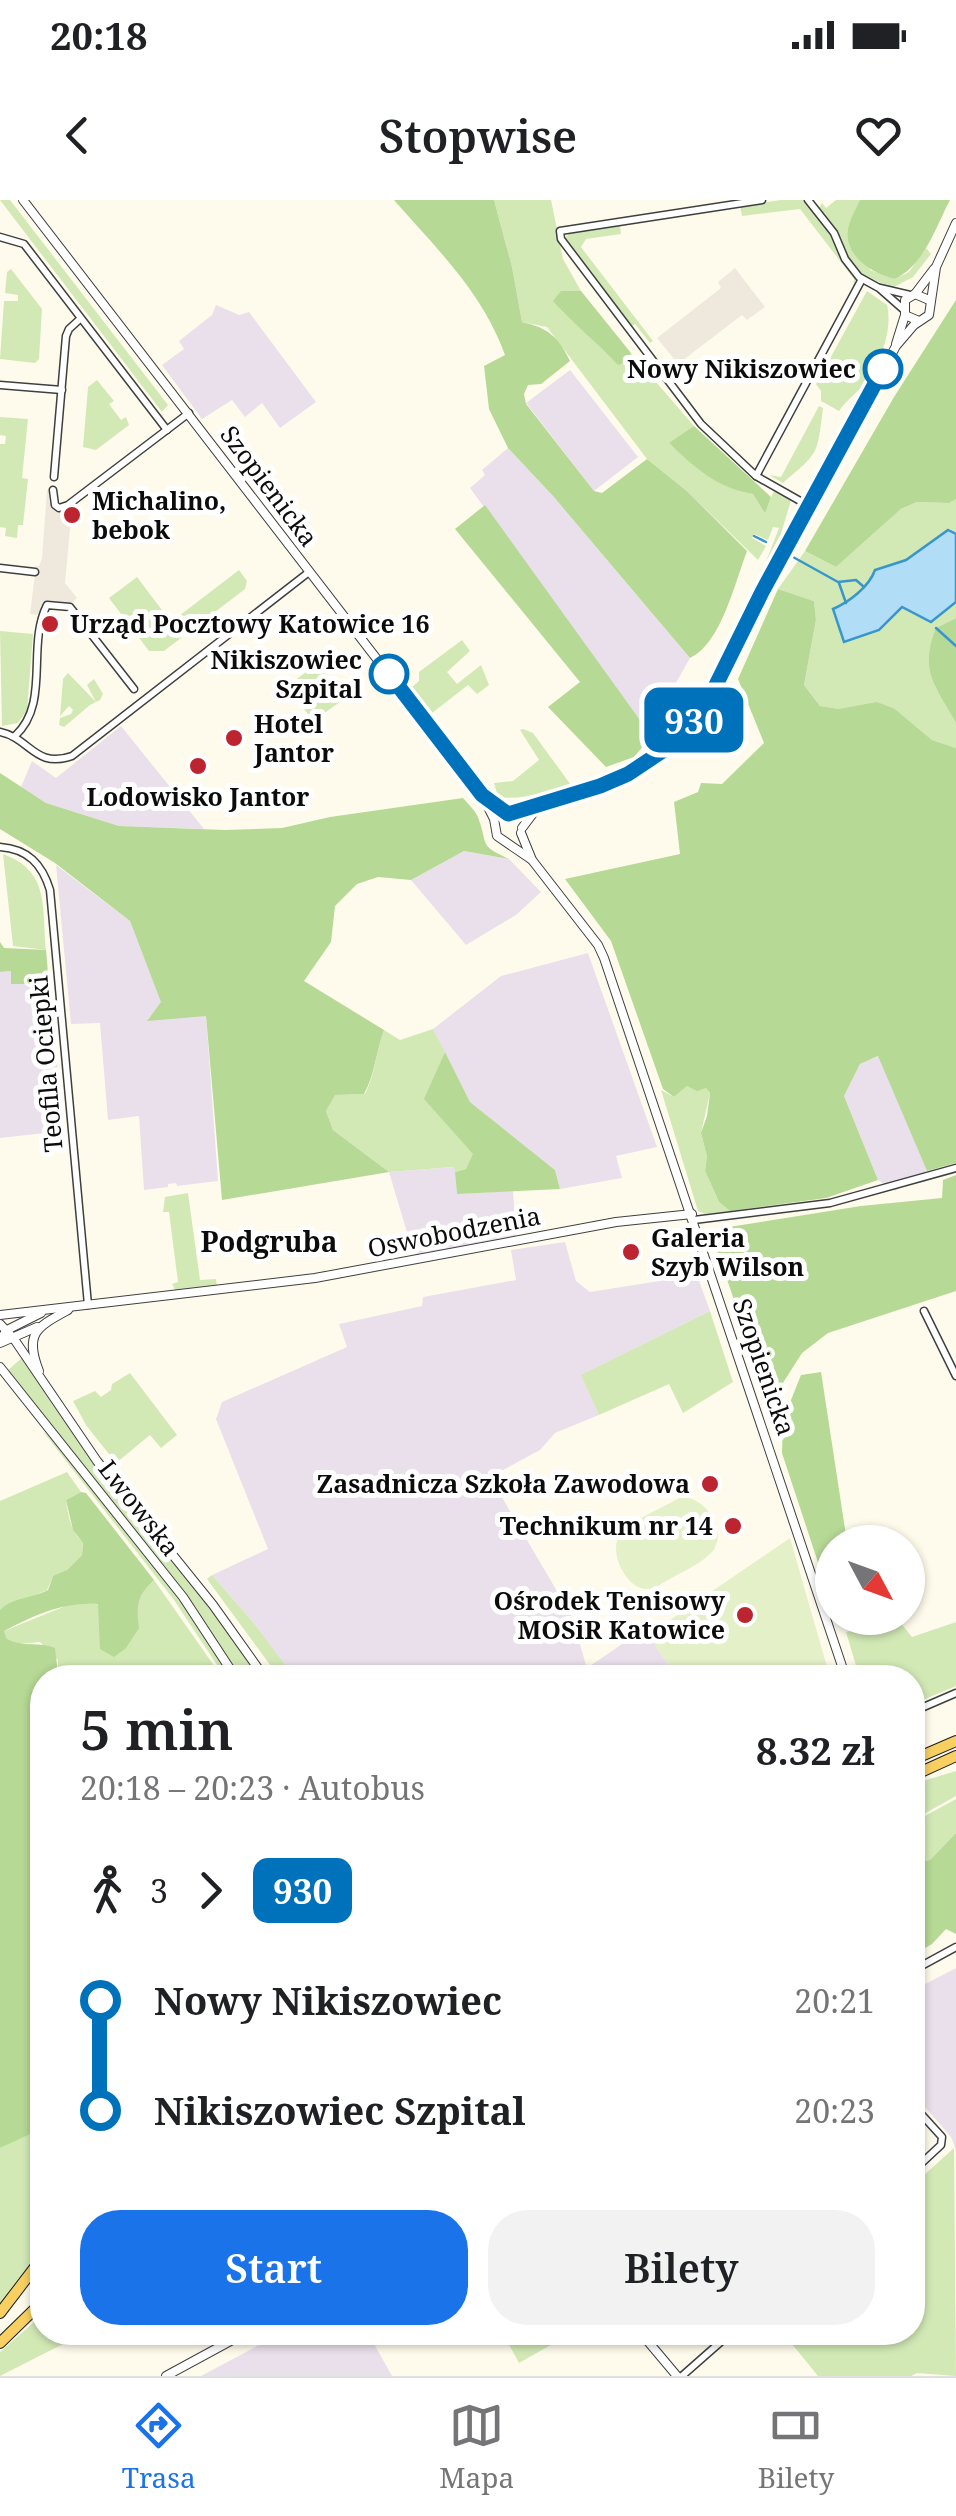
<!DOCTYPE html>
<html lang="pl">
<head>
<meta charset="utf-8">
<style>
  :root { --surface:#fff; --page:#f2f2f2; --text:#202124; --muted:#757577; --line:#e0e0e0; --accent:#1a73e8 }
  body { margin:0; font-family:"Noto Serif",serif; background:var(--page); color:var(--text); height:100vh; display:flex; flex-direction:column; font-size:38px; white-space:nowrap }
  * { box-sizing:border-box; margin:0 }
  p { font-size:32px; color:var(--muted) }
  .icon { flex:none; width:55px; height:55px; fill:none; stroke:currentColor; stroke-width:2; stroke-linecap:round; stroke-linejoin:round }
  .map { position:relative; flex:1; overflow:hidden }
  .side { position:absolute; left:30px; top:1465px; width:895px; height:680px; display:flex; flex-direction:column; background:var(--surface); border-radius:40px; box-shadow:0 2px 8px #0004 }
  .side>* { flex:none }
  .badge { padding:0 20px; border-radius:15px; font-size:35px; line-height:65px }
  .needle { width:65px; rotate:131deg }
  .buttons { position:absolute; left:815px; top:1325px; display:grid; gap:20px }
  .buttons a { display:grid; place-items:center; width:110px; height:110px; border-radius:50%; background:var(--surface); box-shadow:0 2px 8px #0004; font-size:50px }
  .map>.badge { position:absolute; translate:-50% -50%; box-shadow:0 0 0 5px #fff }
  .legs { display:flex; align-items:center; gap:15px; height:110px; padding:0 50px; font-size:32px }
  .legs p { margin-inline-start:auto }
  .overview { display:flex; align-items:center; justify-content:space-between; height:170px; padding:0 50px }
  h1 { font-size:55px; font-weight:600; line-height:75px }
  .primary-button { display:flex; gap:20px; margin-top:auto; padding:20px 50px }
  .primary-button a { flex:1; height:115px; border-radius:40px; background:var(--accent); color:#fff; font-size:40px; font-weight:600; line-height:115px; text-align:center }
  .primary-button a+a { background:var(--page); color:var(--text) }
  ul { padding:0 50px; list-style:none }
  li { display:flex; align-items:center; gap:35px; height:110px; font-size:38px }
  li i { display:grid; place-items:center; width:15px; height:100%; margin:0 12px; background:currentColor }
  li i::after { content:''; width:25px; height:25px; margin:-12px; border:8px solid; border-radius:50%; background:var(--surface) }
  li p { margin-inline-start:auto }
  li:first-child i { background:linear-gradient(#0000 50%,currentColor 0) }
  li:last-child i { background:linear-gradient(currentColor 50%,#0000 0) }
  .status { display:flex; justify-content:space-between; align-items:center; height:70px; padding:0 50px; background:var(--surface); direction:ltr }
  .status svg { height:28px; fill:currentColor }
  header { display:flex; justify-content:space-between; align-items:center; height:130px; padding:0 50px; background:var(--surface); font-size:45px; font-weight:600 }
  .tab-bar { display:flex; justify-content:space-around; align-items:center; height:140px; border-top:2px solid var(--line); background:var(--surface); font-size:28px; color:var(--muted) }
  .tab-bar a { display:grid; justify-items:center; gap:5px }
  .tab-bar .current { color:var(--accent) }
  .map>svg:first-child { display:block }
  .industrial { fill:#eae0eb }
  .green { fill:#d2e9b6 }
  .forest { fill:#b6d995 }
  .pitch { fill:#e3f0c8 }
  .plaza { fill:#eee9dc }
  .water { fill:#b1def6; stroke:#3896cd; stroke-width:2.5 }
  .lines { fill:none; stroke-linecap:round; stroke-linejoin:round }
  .stream { stroke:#3896cd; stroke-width:2.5 }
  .minor-casing { stroke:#3f3f3f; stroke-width:9 }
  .tertiary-casing { stroke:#3f3f3f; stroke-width:10 }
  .primary-casing { stroke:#1d1d1d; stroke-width:12 }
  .minor { stroke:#fff; stroke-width:6 }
  .tertiary { stroke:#fff; stroke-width:8 }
  .primary { stroke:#f8d062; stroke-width:10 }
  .line-1-casing { stroke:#fff; stroke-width:22 }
  .line-1 { stroke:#0072bc; stroke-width:15 }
  .stop-1-dot { fill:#fff; stroke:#0072bc; stroke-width:5 }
  .poi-dot { fill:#bc2530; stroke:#fff; stroke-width:4 }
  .labels { text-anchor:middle; stroke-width:10; stroke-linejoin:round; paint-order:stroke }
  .stop-label { font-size:25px; font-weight:bold; fill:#0c0c0c; stroke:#fff; text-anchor:end }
  .street-label { font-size:25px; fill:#0c0c0c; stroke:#fff }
  .poi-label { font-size:25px; font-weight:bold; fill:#0c0c0c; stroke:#fff; text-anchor:start }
  .neighbourhood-label { font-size:28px; font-weight:bold; fill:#0c0c0c; stroke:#fff }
</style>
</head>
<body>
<div class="status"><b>20:18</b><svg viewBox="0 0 49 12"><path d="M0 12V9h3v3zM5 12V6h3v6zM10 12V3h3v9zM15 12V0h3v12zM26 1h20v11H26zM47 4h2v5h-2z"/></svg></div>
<header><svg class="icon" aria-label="back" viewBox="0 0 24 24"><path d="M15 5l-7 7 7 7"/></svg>Stopwise<svg class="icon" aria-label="heart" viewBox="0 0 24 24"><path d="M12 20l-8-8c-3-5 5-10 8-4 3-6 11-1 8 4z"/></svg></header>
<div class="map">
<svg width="956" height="2176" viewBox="0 0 956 2176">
  <rect width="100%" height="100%" fill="#fffbec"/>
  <g class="industrial">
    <polygon points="216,105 239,115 249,112 316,202 280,228 262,203 245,217 232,200 202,219 162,165 184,149 179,141 212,115"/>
    <polygon points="570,170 638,257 594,291 526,203"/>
    <polygon points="508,248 553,296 690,458 654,522 645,527 470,288 485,275 482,270"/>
    <polygon points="121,526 204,629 119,626 46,603 21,587 32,561 56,578"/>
    <polygon points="464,651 509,659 541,692 516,715 466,745 411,680"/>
    <polygon points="56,665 130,721 162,803 148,819 206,815 218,981 177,986 176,983 168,984 168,987 144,990 139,916 108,920 100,823 71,824"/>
    <polygon points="588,753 657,947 616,956 622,978 560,989 555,970 470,902 433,829 501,776"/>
    <polygon points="11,771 12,784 49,784 64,931 0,938 0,772"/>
    <polygon points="879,856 927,971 895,991 878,980 844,896 860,864"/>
    <polygon points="455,967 457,994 513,991 516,1037 414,1056 389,972"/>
    <polygon points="565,1042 576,1081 590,1092 697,1075 710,1111 582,1175 599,1215 555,1233 540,1250 490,1277 571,1415 587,1468 644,1429 677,1477 293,1477 253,1422 212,1375 268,1349 216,1219 222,1202 347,1147 339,1124 422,1106 423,1097 516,1080 511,1050"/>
    <polygon points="956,1768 956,1950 951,1937 913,1893 912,1791"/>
    <polygon points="282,2133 368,2133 392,2176 201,2176"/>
  </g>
  <g class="green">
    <polygon points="0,0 10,0 168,205 162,212"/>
    <path d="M494,0H551L563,59L581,91H561L560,109L618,164L624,163L631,153L694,226L670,244C695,267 719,289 753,294L765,311L774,291L791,300L781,334L765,364L779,328L773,327L768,340L754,334L752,338L766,346L758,360L688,292L647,259L547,127L522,122L512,67Z"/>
    <polygon points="781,0 805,0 835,40 856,78 853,88 854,79 800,9 742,16 740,6"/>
    <polygon points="836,0 860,0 870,70 895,79 909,72 926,48 931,54 913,77 892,88 860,73 849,59 841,38 819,8 822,3 826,8"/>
    <polygon points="620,25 621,34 586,39 581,47 653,141 650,143 635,124 630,127 565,39 569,33"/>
    <polygon points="11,69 42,109 39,159 35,163 0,159 4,101 18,101 18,95 5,93 7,72"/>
    <path d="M867,91L887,105C893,130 881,160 866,181C859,192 846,200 839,211L821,201V191L816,184Z"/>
    <polygon points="97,180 114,201 109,204 121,220 126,217 129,225 96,250 83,247 88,187"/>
    <path d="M819,206L823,208C817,256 819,252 783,283L769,275L781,277Z"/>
    <polygon points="0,217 28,219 22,278 28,279 23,325 18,325 17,338 5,336 6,328 0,327 0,244 5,244 6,236 0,235"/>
    <polygon points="956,299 956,418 936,428 935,486 956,523 956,548 932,540 895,509 838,509 820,506 804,485 816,420 814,401 778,389 805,351 836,367 901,309 917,302 948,303"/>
    <polygon points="239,370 247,381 245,389 164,451 149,451 109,398 137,377 171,422"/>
    <polygon points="0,431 33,434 27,510 18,523 2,526"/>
    <polygon points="462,440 470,451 447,472 457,484 481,465 489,485 477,494 468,485 432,513 412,487 419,481 419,472"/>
    <polygon points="318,463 336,487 328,493 329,495 340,488 347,497 313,521 296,498 300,494 289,485"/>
    <polygon points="68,473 96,502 87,485 94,479 103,494 100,500 90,505 64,527 59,525 60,518 71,514 73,510 69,506 60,516 63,479"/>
    <path d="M523,529L533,533L571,585C547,590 523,601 498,597L494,583L513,581L539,560L520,530Z"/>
    <path d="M3,654C50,671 42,707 46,750L13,746Z"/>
    <path d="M433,829L445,852L425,899L474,954L466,969L455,972L454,967L389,972L333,930L326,911L334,895L365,894C375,874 376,852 384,830L400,840Z"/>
    <polygon points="687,886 706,888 710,893 701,933 707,956 705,971 719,1002 730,1011 705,1014 698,1011 661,890 674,897"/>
    <polygon points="188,993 200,1080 216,1079 217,1087 176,1091 172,1084 178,1082 169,1012 163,1012 165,997"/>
    <polygon points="710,1111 733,1182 683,1213 669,1184 599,1215 581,1175"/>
    <polygon points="23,1157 92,1260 217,1417 260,1477 241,1477 186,1393 8,1170"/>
    <polygon points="130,1173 177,1235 161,1248 150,1235 116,1263 86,1225 73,1201 95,1191 101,1197 111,1190 112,1184"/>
    <polygon points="42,1230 56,1243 172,1388 232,1477 225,1477 174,1400"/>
    <path d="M67,1272L81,1292L66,1300C68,1315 71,1333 83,1342L82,1355L63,1374L53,1376L47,1390L0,1411V1301Z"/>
    <polygon points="212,1375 253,1422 294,1477 279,1477 207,1379"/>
    <polygon points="154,1380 222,1477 68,1477 58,1473 58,1460 40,1442 16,1444 5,1438 4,1431 73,1403 136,1406 142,1390"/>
    <polygon points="892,1419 899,1421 912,1437 956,1422 956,1486 913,1504 912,1478 863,1477 857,1469 846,1432"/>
    <polygon points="956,1571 956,1596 913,1620 913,1584"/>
    <polygon points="956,1599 956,1633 930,1660 913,1664 912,1623"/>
    <polygon points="30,1933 42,1940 42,2051 0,2106 0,1948"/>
    <polygon points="954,1948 956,2176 917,2173 911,2176 818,2176 783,2133 912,2132 913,1985"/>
    <polygon points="42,2115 42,2132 85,2133 0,2176 0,2152"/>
    <polygon points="523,2132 572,2132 572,2133 519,2163 507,2141"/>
  </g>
  <g class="forest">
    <path d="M394,0H494L512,67L522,122C548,128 558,136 570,161L541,184L528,185L524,194L526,204L594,291L602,293L647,259L688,292L747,351C735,382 721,444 690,458L553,296L508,248L489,209L484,166L505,155C483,93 436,48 394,0Z"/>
    <path d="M860,0H950C935,28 925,64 895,79C873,74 844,56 848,30C849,21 856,9 860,0Z"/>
    <path d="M561,91H581L631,153L624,163L618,165C598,143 573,124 553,101Z"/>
    <polygon points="956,100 956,299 949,303 917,302 901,309 836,367 805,351 894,197"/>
    <path d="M694,226L771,297L765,313L753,294C718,289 694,267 669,243Z"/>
    <polygon points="485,305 645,527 650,538 634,557 606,567 548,507 580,482 455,329"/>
    <polygon points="778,389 814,401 816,420 804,485 820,506 839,509 877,502 895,509 932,540 956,548 956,963 927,971 878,856 860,864 844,896 878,980 826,998 730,1011 719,1002 705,971 707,956 701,933 707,916 710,893 706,888 697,891 687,886 674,897 663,889 611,741 565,679 680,654 674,602 698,592 701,583 722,584 764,543 738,479"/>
    <path d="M956,418V523C935,485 919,471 936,428Z"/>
    <path d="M0,573L46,603L119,626L225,630L282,628L330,617L463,598C468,604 477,612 479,620C488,646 479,645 509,659L464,651L411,680L378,677L357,684L335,706L331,742L304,781L384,830C376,852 375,874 364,894L335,895L326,911L333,930L389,972L222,1000L206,816L147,821L161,802L130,721L55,663L0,629Z"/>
    <polygon points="0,742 4,748 46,750 49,784 11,784 11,771 0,772"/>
    <polygon points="445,852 470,902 555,970 560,989 457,994 455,972 466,969 473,954 424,899"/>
    <polygon points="956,975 956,1091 828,1133 802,1153 774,1197 766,1193 710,1030 861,1006 942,998 943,980"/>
    <polygon points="821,1172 847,1342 832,1342 832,1405 782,1253 783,1220 801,1175"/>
    <path d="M81,1292L86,1293L154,1380C137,1395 136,1406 139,1428L126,1448L114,1457L100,1449L98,1404C62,1402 35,1415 4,1431L6,1438C20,1448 38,1441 55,1448L58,1473L68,1477L42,1478V1940L30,1934L0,1948V1410C13,1397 31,1399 48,1390L53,1376L67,1370L82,1355L83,1343L73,1330L66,1300Z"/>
    <polygon points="956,1633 956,1734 946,1729 932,1744 913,1755 913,1664 930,1660"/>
  </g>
  <g class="pitch">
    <path d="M681,1297C705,1296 729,1331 712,1352C701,1364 680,1373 666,1381C659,1385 653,1390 645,1389C625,1387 607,1349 621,1334C635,1318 663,1308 681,1297Z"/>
    <polygon points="790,1338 830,1477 677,1477 648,1435"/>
  </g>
  <g class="plaza">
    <polygon points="735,68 765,107 747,120 742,115 678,164 657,138 721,88 718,82"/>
    <polygon points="47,290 50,290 49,301 53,308 72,311 75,315 71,319 65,383 77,398 70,404 48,403 37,415 30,414 36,366 39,366 42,358"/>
  </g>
  <path class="water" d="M948,330L956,334V402L931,422L902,407L879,430L844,442L833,409C849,402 869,387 875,370L906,360Z"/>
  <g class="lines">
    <g class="stream">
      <polyline points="754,336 766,342"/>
      <polyline points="793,357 838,382 856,380 864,387"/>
      <polyline points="839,383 846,403"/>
      <polyline points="936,428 956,446"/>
    </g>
    <g class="minor-casing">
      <g id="minor">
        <polyline points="762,0 560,31 561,39 701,224 756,276 809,306"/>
        <polyline points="808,0 834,33 845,59 859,77 879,88 904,110"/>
        <polyline points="0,37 24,44 167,230"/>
        <polyline points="880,88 910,95"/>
        <polyline points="0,185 62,190"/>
        <polyline points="756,276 862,79"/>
        <polyline points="54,277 66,136 69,129 80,119"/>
        <polyline points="53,290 55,305 59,308 68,305 189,213"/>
        <polyline points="0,368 35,372"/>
        <path d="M0,532C30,538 35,569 72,556L309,372"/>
        <path d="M15,536C51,503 26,446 47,405L70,407L134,489"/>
        <path d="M0,647C28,649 42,664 50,690L88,1105"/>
        <polyline points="694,1020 830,1003 956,968"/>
        <polyline points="924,1111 956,1176"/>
        <polyline points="912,1512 956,1493"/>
        <polyline points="912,1771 956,1747"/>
        <polyline points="912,1904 942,1937 941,1945 912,1972"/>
        <polyline points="682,2176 732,2132"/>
      </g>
    </g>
    <g class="tertiary-casing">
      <g id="tertiary">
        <polyline points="23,0 474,585 508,614"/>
        <polyline points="915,94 934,69"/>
        <polyline points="919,121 905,115 905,100 915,94 929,100"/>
        <polyline points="896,144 905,115"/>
        <polyline points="483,597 494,619 497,636 532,660"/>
        <path d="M512,615C527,610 541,602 557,597C617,580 658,567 698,515L896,146L914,125L929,115L936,67L956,23"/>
        <polyline points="522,628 541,603"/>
        <polyline points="521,633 532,660 598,745 604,758 846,1478"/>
        <polyline points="0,1115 315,1078 616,1022 692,1014"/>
        <polyline points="0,1124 14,1139 97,1261 213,1405 265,1478"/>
        <polyline points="0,1140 7,1130 41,1113"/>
        <polyline points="0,1143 37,1127"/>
        <polyline points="0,1167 183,1397 236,1478"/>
        <path d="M39,1171C24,1133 37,1127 68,1110"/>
        <polyline points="640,2132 677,2176"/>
        <polyline points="166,2176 247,2132"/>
      </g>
    </g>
    <g class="primary-casing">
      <g id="primary">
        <polyline points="912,1560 956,1541"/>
        <polyline points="912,1576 956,1556"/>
        <polyline points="0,2113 42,2058"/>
        <polyline points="0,2143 42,2102"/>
      </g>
    </g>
    <use href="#minor" class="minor"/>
    <use href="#tertiary" class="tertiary"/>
    <use href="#primary" class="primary"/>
  </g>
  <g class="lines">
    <g class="line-1-casing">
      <polyline id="line-1" points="389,474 482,595 508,614 600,586 628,574 670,546 692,522 712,493 762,392 883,169"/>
    </g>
    <use href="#line-1" class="line-1"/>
  </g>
  <g class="stop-1-dot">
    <circle cx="883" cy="169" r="18"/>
    <circle cx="389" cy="474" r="18"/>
  </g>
  <g class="poi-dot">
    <circle cx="72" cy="315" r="10"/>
    <circle cx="50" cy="424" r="10"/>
    <circle cx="234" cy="538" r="10"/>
    <circle cx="198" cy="566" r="10"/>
    <circle cx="631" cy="1052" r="10"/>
    <circle cx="710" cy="1284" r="10"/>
    <circle cx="733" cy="1326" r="10"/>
    <circle cx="745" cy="1415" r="10"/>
  </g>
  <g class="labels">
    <g class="stop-label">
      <text x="856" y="178">Nowy Nikiszowiec</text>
      <text x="362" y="469">Nikiszowiec<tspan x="362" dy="29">Szpital</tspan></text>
    </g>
    <g class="street-label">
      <text transform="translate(269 286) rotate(53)" y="9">Szopienicka</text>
      <text transform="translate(46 864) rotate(-95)" y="9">Teofila Ociepki</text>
      <text transform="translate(454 1032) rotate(-11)" y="9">Oswobodzenia</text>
      <text transform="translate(764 1167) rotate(71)" y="9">Szopienicka</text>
      <text transform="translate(139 1308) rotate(52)" y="9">Lwowska</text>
    </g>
    <g class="poi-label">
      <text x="92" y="310">Michalino,<tspan x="92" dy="29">bebok</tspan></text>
      <text x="70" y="433">Urząd Pocztowy Katowice 16</text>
      <text x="254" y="533">Hotel<tspan x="254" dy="29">Jantor</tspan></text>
      <text x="198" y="606" text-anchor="middle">Lodowisko Jantor</text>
      <text x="651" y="1047">Galeria<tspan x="651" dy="29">Szyb Wilson</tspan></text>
      <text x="690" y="1293" text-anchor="end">Zasadnicza Szkoła Zawodowa</text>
      <text x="713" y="1335" text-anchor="end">Technikum nr 14</text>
      <text x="725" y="1410" text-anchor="end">Ośrodek Tenisowy<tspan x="725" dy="29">MOSiR Katowice</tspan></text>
    </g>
    <g class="neighbourhood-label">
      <text x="269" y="1052">Podgruba</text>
    </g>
  </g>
</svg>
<div class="buttons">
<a><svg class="needle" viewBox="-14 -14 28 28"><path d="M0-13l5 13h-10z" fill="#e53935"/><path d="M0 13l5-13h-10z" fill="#757577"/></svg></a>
</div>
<b class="badge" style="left:694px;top:520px;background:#0072bc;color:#fff">930</b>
<section class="side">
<div class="overview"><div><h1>5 min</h1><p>20:18 – 20:23 · Autobus</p></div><b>8.32 zł</b></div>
<div class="legs"><svg class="icon" aria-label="walk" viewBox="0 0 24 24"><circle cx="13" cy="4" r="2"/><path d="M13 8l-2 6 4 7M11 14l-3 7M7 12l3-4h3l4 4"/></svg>3<svg class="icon" aria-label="forward" viewBox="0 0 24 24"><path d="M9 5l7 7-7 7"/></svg><b class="badge" style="background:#0072bc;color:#fff">930</b></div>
<ul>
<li><i style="color:#0072bc"></i><b>Nowy Nikiszowiec</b><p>20:21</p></li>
<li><i style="color:#0072bc"></i><b>Nikiszowiec Szpital</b><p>20:23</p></li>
</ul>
<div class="primary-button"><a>Start</a><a>Bilety</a></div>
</section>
</div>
<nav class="tab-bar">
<a class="current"><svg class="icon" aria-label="directions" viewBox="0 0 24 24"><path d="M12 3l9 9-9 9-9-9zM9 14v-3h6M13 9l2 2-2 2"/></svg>Trasa</a>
<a><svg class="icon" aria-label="map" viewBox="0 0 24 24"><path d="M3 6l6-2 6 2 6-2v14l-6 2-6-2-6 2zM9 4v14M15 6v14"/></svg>Mapa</a>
<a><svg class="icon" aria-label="tickets" viewBox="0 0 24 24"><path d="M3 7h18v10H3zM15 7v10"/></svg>Bilety</a>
</nav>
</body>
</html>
